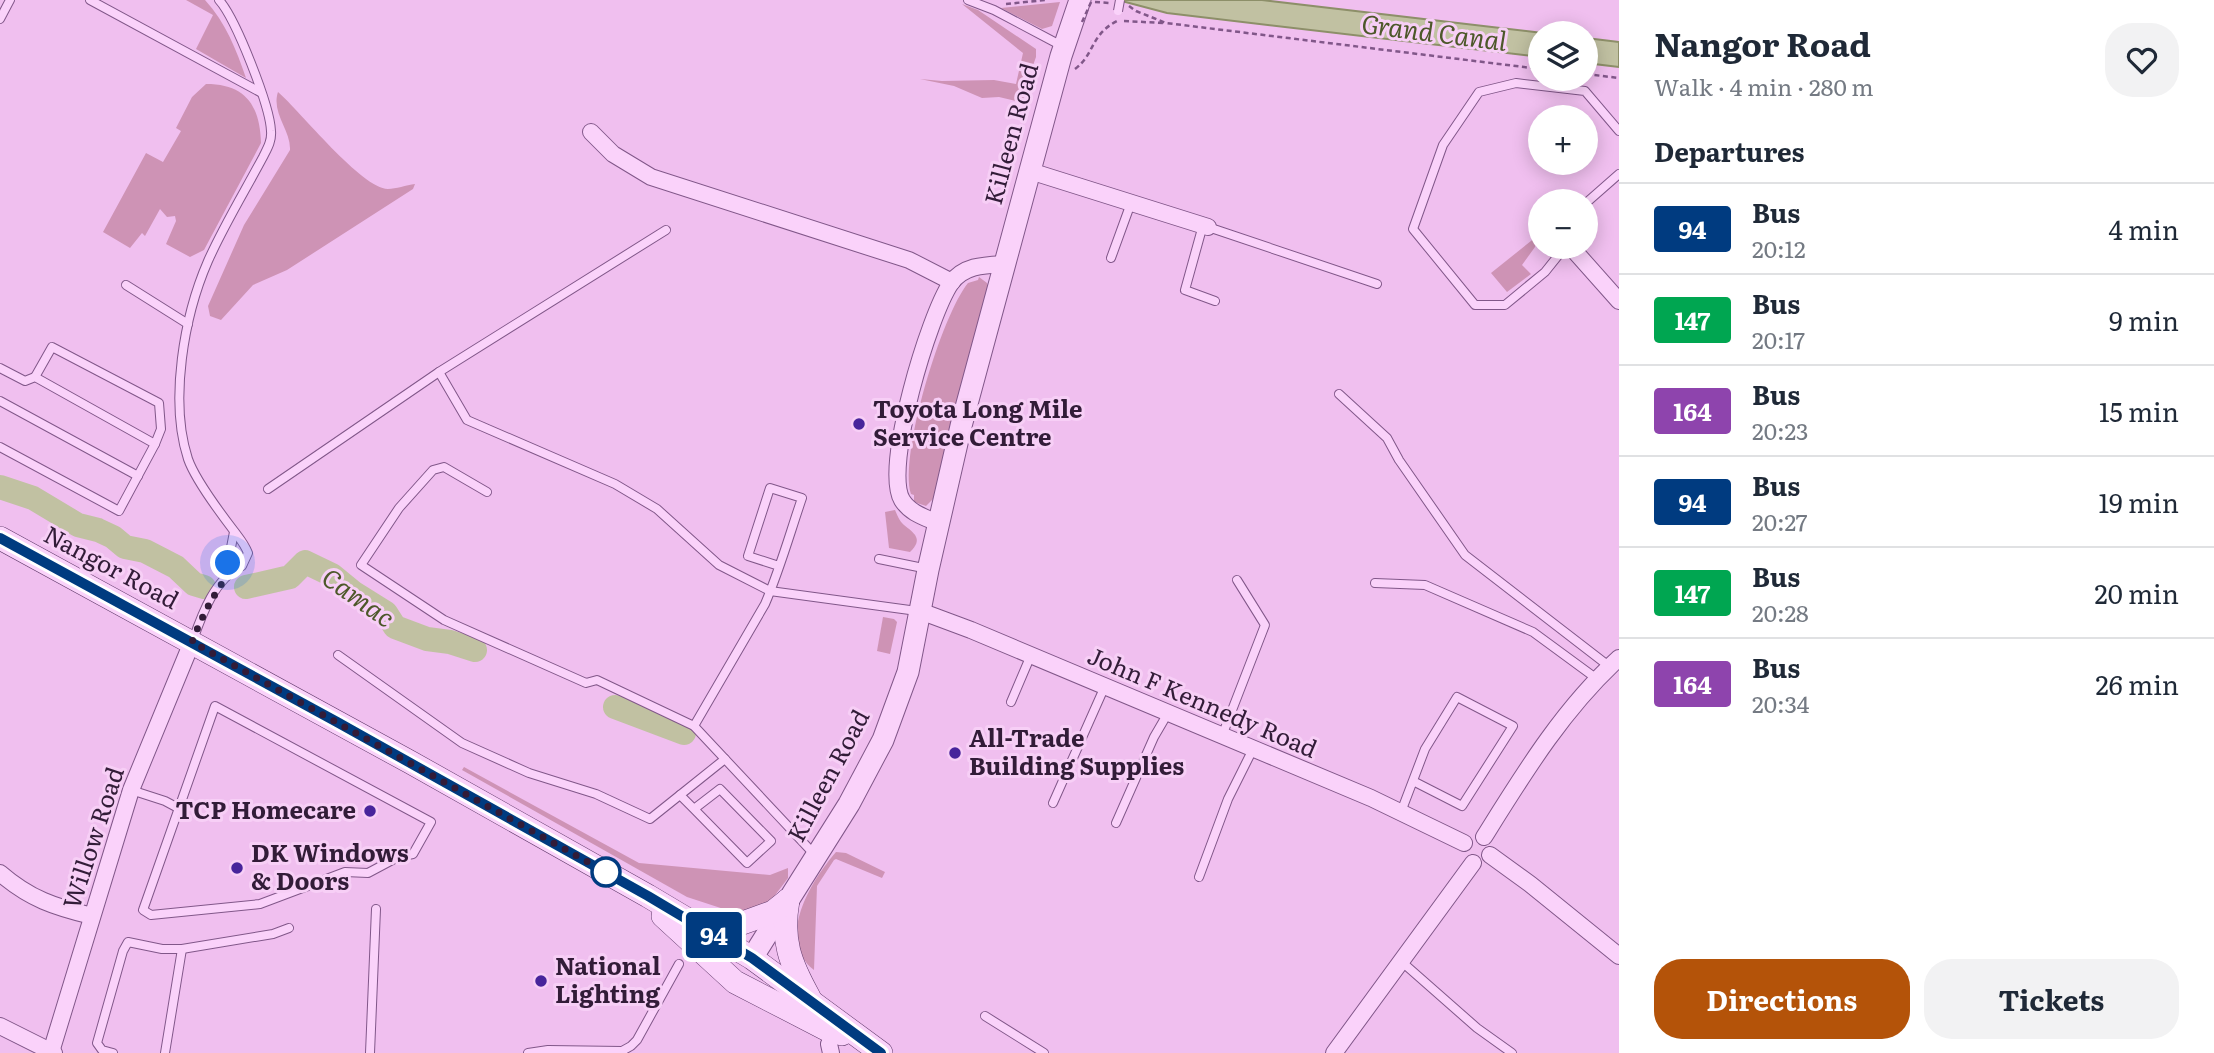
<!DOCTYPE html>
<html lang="en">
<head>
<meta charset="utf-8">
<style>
  :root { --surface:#fff; --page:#f2f2f3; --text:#1f2937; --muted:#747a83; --line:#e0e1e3; --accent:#b45309 }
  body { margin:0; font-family:Literata,serif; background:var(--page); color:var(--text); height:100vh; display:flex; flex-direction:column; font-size:26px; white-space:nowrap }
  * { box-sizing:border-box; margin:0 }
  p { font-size:23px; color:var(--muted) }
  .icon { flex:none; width:38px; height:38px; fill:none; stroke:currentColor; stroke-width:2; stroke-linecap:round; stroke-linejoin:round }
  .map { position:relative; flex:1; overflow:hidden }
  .side { display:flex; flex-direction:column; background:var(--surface); width:595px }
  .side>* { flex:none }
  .badge { padding:0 14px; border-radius:5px; font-size:24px; line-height:46px }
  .fabs { position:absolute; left:1528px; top:21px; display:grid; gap:14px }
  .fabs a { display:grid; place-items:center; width:70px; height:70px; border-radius:50%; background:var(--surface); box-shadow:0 4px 18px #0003; font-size:35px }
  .you { position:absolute; width:35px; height:35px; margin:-18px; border:5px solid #fff; border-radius:50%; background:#1a73e8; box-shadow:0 0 0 10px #1a73e833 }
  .map>.badge { position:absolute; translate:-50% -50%; box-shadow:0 0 0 4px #fff }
  h2 { padding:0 35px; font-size:26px; line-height:63px }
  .round { display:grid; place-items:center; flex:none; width:74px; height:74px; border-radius:28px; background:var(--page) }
  .headline { display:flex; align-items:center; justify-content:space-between; height:119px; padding:0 35px }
  h1 { font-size:33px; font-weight:700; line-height:52px }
  .action { display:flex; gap:14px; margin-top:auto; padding:14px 35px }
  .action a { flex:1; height:80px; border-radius:28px; background:var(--accent); color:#fff; font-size:28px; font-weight:700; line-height:80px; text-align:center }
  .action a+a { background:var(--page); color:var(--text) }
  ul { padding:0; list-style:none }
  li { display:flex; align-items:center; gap:21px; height:91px; padding:0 35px; border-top:2px solid var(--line) }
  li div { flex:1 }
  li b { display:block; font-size:26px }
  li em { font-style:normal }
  li .badge { min-width:77px; font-weight:700; text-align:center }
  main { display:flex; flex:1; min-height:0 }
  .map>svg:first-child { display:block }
  .green { fill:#ce93b5 }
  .water { fill:#c1c1a2; stroke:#8d8f69; stroke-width:2 }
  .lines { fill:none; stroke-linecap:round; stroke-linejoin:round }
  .river { stroke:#c1c1a2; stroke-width:24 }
  .service-casing { stroke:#815789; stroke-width:10 }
  .minor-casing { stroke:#815789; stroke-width:18 }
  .tertiary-casing { stroke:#815789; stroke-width:23 }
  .secondary-casing { stroke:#613a6b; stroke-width:24 }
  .path { stroke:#815789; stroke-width:2.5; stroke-dasharray:5 3.5; stroke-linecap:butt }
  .service { stroke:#fad2fa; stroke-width:8 }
  .minor { stroke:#fad2fa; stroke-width:16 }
  .tertiary { stroke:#fad2fa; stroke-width:21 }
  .secondary { stroke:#fad2fa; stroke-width:23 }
  .service-bridge-casing { stroke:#815789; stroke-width:10; stroke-linecap:butt }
  .path-bridge { stroke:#815789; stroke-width:2.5; stroke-dasharray:5 3.5; stroke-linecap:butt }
  .service-bridge { stroke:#fad2fa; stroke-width:8 }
  .line-casing { stroke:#fff; stroke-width:16 }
  .line { stroke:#003b80; stroke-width:10 }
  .walk { stroke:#321c38; stroke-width:7; stroke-dasharray:0 12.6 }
  .poi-dot { fill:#47249b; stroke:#f7cff6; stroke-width:2.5 }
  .stop-dot { fill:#fff; stroke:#003b80; stroke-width:3.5 }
  .labels { text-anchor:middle; stroke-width:6; stroke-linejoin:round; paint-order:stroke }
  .street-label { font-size:24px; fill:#321c38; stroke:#f7cff6 }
  .poi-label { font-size:24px; font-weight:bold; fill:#321c38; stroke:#f7cff6; text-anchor:start }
  .water-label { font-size:26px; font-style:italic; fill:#4d582a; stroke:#f7cff6 }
</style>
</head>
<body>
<main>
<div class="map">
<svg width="1619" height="1053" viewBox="0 0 1619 1053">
  <rect width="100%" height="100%" fill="#f0bfef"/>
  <g class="green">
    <path d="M186,0H205C226,23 236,49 246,78L196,49L213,15Z"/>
    <polygon points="1060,2 1052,26 1042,29 1001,8"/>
    <polygon points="962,4 978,10 1036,49 1036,57 1031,71 1026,72 1023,78 1024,103 999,97 982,98 954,86 920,79 942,81 994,80 1016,84 1023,53"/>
    <path d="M206,84C246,84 260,106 261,143L204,250L190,257L166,244L176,221L175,216L167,217L160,209L145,236L142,233L130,248L103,232L146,153L163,162L181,131L176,128L192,97Z"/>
    <path d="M278,92C300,111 362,189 388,189C396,189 406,185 415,184L413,189L287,270L253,285L221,320L210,316L208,306L244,225L290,150C291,130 271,113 278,92Z"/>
    <polygon points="1536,237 1535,247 1522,265 1531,274 1507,292 1491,273"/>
    <path d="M979,277L987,283L989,289L934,498L926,506L914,502V495L911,494C899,454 942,315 968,283L978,280Z"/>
    <path d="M895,510C897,514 899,521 904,525C914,533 924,539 910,552L889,548L885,512Z"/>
    <polygon points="883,617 894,619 897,622 890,654 877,651"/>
    <polygon points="464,767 639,863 770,875 788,868 788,878 770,902 739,914 687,897 462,770"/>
    <path d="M836,852L846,853L885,872L882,878L836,859L834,860L817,886L814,970C775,939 811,881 836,852Z"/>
  </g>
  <g class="water">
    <polygon points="1118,0 1262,0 1543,33 1540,33 1540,57 1167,13"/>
    <polygon points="1586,38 1619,42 1619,67 1586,63"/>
  </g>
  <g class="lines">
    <g class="river">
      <polyline points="0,487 33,498 78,525 98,530 113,537 125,547 145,551 176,567 194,584 204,587"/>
      <polyline points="246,587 290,577 305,562 332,575 354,593 386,613 395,627 427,639 450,642 475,650"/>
      <polyline points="615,707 684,733"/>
    </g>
    <g class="service-casing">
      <g id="service">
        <polyline points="90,0 260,92"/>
        <polyline points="968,0 994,10 1062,46"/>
        <polyline points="0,19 10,0"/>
        <polyline points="1586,203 1619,174"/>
        <polyline points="1203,225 1185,290 1215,301"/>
        <polyline points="1208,227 1377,284"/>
        <polyline points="1565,247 1545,272 1505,305 1475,305 1413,229 1443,145 1479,92 1516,83 1585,91 1619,131"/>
        <polyline points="1111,258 1131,203"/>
        <polyline points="126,285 188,324"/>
        <polyline points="0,368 25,381 35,377 155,444 119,511 0,447"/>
        <polyline points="439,372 666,230"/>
        <polyline points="35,377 52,347 159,403 161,429 155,444"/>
        <polyline points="1339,394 1387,438 1399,460 1465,555 1610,667"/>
        <polyline points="0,401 138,476"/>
        <polyline points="268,489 439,372 467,420 615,484 657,509 719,565 770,591 917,611"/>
        <polyline points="487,492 444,467 433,470 399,508 361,565 444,620 586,683 597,680 694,726"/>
        <polyline points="879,559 928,569"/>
        <path d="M779,566L748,556L770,488L802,498C790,533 780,569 765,604L694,726L814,854"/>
        <polyline points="231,571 228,563 234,532"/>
        <polyline points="1375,583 1425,585 1533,632 1597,679"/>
        <path d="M193,640C202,614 215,578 242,566L248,553C244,543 240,539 234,531C221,514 195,479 188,459C169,401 184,316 208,261C224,225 245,191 263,157C267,149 272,141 271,131C270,106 236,19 219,0"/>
        <polyline points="338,655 462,743 529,773 596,794 650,819 680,795"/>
        <polyline points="1011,702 1031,655"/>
        <polygon points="215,706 431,822 413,854 398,857 368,873 345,872 260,904 151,915 143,910"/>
        <polyline points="1222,736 1265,625 1237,580"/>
        <polyline points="131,790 165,801 178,808"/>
        <polyline points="1053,803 1105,686"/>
        <polyline points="694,809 747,863 771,841 720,789 694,809 680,795 725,759"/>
        <polyline points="1401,812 1425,749 1457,697 1513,726 1462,806 1413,781"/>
        <polyline points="1116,823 1154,737 1168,713"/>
        <polyline points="1199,877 1228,799 1253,749"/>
        <polyline points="1402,962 1477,1028 1512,1053"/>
        <polyline points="985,1016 1044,1053"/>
        <polyline points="113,1053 102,1050 97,1043 123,951 128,942 162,949 182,949 273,934 289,928"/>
        <polyline points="165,1053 182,949"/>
        <polyline points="370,1053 376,909"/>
        <polyline points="528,1053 548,1050 622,1051 631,1046 637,1040 679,964"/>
      </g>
    </g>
    <g class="minor-casing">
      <g id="minor">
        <polyline points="591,132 613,154 651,177 909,260 952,282"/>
        <polyline points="1030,171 1208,227"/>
        <polyline points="1571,247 1619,301"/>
        <path d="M938,523C924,517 910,513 902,500C883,467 929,315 951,283C964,265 985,265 1005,264"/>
        <polyline points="920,611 971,630 1371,798 1464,843"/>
        <path d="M1484,837C1524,773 1563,709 1619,658"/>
        <polyline points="1490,855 1530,884 1619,956"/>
        <path d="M0,873C30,899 55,907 92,916"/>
        <polyline points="0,1026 54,1053"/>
        <polyline points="829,1044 831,1053"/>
        <polyline points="51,1052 131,790 192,642"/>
        <polyline points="1334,1053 1473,863"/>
      </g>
    </g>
    <g class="tertiary-casing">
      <polyline id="tertiary" points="752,958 849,804 883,740 908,672 928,570 961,426 1061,56 1080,0"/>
    </g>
    <g class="secondary-casing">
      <g id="secondary">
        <polyline points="0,538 410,762 648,896 752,958 881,1053"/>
        <path d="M788,900C781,940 790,963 809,997"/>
        <polyline points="663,916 735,982 828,1030 842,1034"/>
        <polyline points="698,922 737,925 773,912 788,900"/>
      </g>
    </g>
    <g class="path">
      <polyline points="1095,2 1109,3"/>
      <polyline points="1006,4 1045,0"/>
      <polyline points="1129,6 1136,11 1166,23 1540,69"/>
      <polyline points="1124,21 1163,23"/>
      <path d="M1075,69C1095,54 1090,35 1117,21"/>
      <polyline points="1586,74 1619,78"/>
    </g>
    <use href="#service" class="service"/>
    <use href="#minor" class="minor"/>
    <use href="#tertiary" class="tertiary"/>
    <use href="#secondary" class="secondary"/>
    <g class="service-bridge-casing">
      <polyline id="service-bridge" points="1118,11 1120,0"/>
    </g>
    <polyline class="path-bridge" points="1082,22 1092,0"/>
    <use href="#service-bridge" class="service-bridge"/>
  </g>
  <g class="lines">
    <g class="line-casing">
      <polyline id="line" points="0,538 337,722 648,896 752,958 881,1053"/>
    </g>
    <use href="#line" class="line"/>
    <path class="walk" d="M228,563L231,571C214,593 202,616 192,642L606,872"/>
  </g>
  <g class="poi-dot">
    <circle cx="859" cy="424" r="7"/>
    <circle cx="955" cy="753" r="7"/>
    <circle cx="370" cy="811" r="7"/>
    <circle cx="237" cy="868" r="7"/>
    <circle cx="541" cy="981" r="7"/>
  </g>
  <circle class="stop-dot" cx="606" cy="872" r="14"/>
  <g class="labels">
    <g class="street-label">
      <text transform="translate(1012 134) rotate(-75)" y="8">Killeen Road</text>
      <text transform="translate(111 568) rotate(28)" y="8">Nangor Road</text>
      <text transform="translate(1202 703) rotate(23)" y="8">John F Kennedy Road</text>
      <text transform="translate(829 776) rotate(-62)" y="8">Killeen Road</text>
      <text transform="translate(94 838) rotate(-72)" y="8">Willow Road</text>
    </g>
    <g class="poi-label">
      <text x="873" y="418">Toyota Long Mile<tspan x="873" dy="28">Service Centre</tspan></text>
      <text x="969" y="747">All-Trade<tspan x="969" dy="28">Building Supplies</tspan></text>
      <text x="356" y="819" text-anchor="end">TCP Homecare</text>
      <text x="251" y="862">DK Windows<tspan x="251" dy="28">&amp; Doors</tspan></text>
      <text x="555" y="975">National<tspan x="555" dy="28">Lighting</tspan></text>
    </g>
    <g class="water-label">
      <text transform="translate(1434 33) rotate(7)" y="9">Grand Canal</text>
      <text transform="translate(358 598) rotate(35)" y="9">Camac</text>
    </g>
  </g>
</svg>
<div class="fabs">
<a><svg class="icon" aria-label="layers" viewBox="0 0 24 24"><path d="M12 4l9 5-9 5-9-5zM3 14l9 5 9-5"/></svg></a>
<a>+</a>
<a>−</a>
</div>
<div class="you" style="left:228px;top:563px"></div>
<b class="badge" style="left:714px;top:935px;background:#003b80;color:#fff">94</b>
</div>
<section class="side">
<div class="headline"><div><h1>Nangor Road</h1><p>Walk · 4 min · 280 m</p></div><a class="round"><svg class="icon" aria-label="heart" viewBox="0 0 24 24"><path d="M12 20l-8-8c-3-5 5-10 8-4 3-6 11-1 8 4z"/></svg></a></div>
<h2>Departures</h2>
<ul>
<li><span class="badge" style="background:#003b80;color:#fff">94</span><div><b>Bus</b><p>20:12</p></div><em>4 min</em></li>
<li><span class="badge" style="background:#00a651;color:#fff">147</span><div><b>Bus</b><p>20:17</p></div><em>9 min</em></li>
<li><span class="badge" style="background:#8e44ad;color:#fff">164</span><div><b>Bus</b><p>20:23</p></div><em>15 min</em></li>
<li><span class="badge" style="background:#003b80;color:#fff">94</span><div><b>Bus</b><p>20:27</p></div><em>19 min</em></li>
<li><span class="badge" style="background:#00a651;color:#fff">147</span><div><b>Bus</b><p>20:28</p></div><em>20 min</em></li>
<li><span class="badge" style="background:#8e44ad;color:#fff">164</span><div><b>Bus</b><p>20:34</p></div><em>26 min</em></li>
</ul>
<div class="action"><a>Directions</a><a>Tickets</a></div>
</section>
</main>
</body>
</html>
